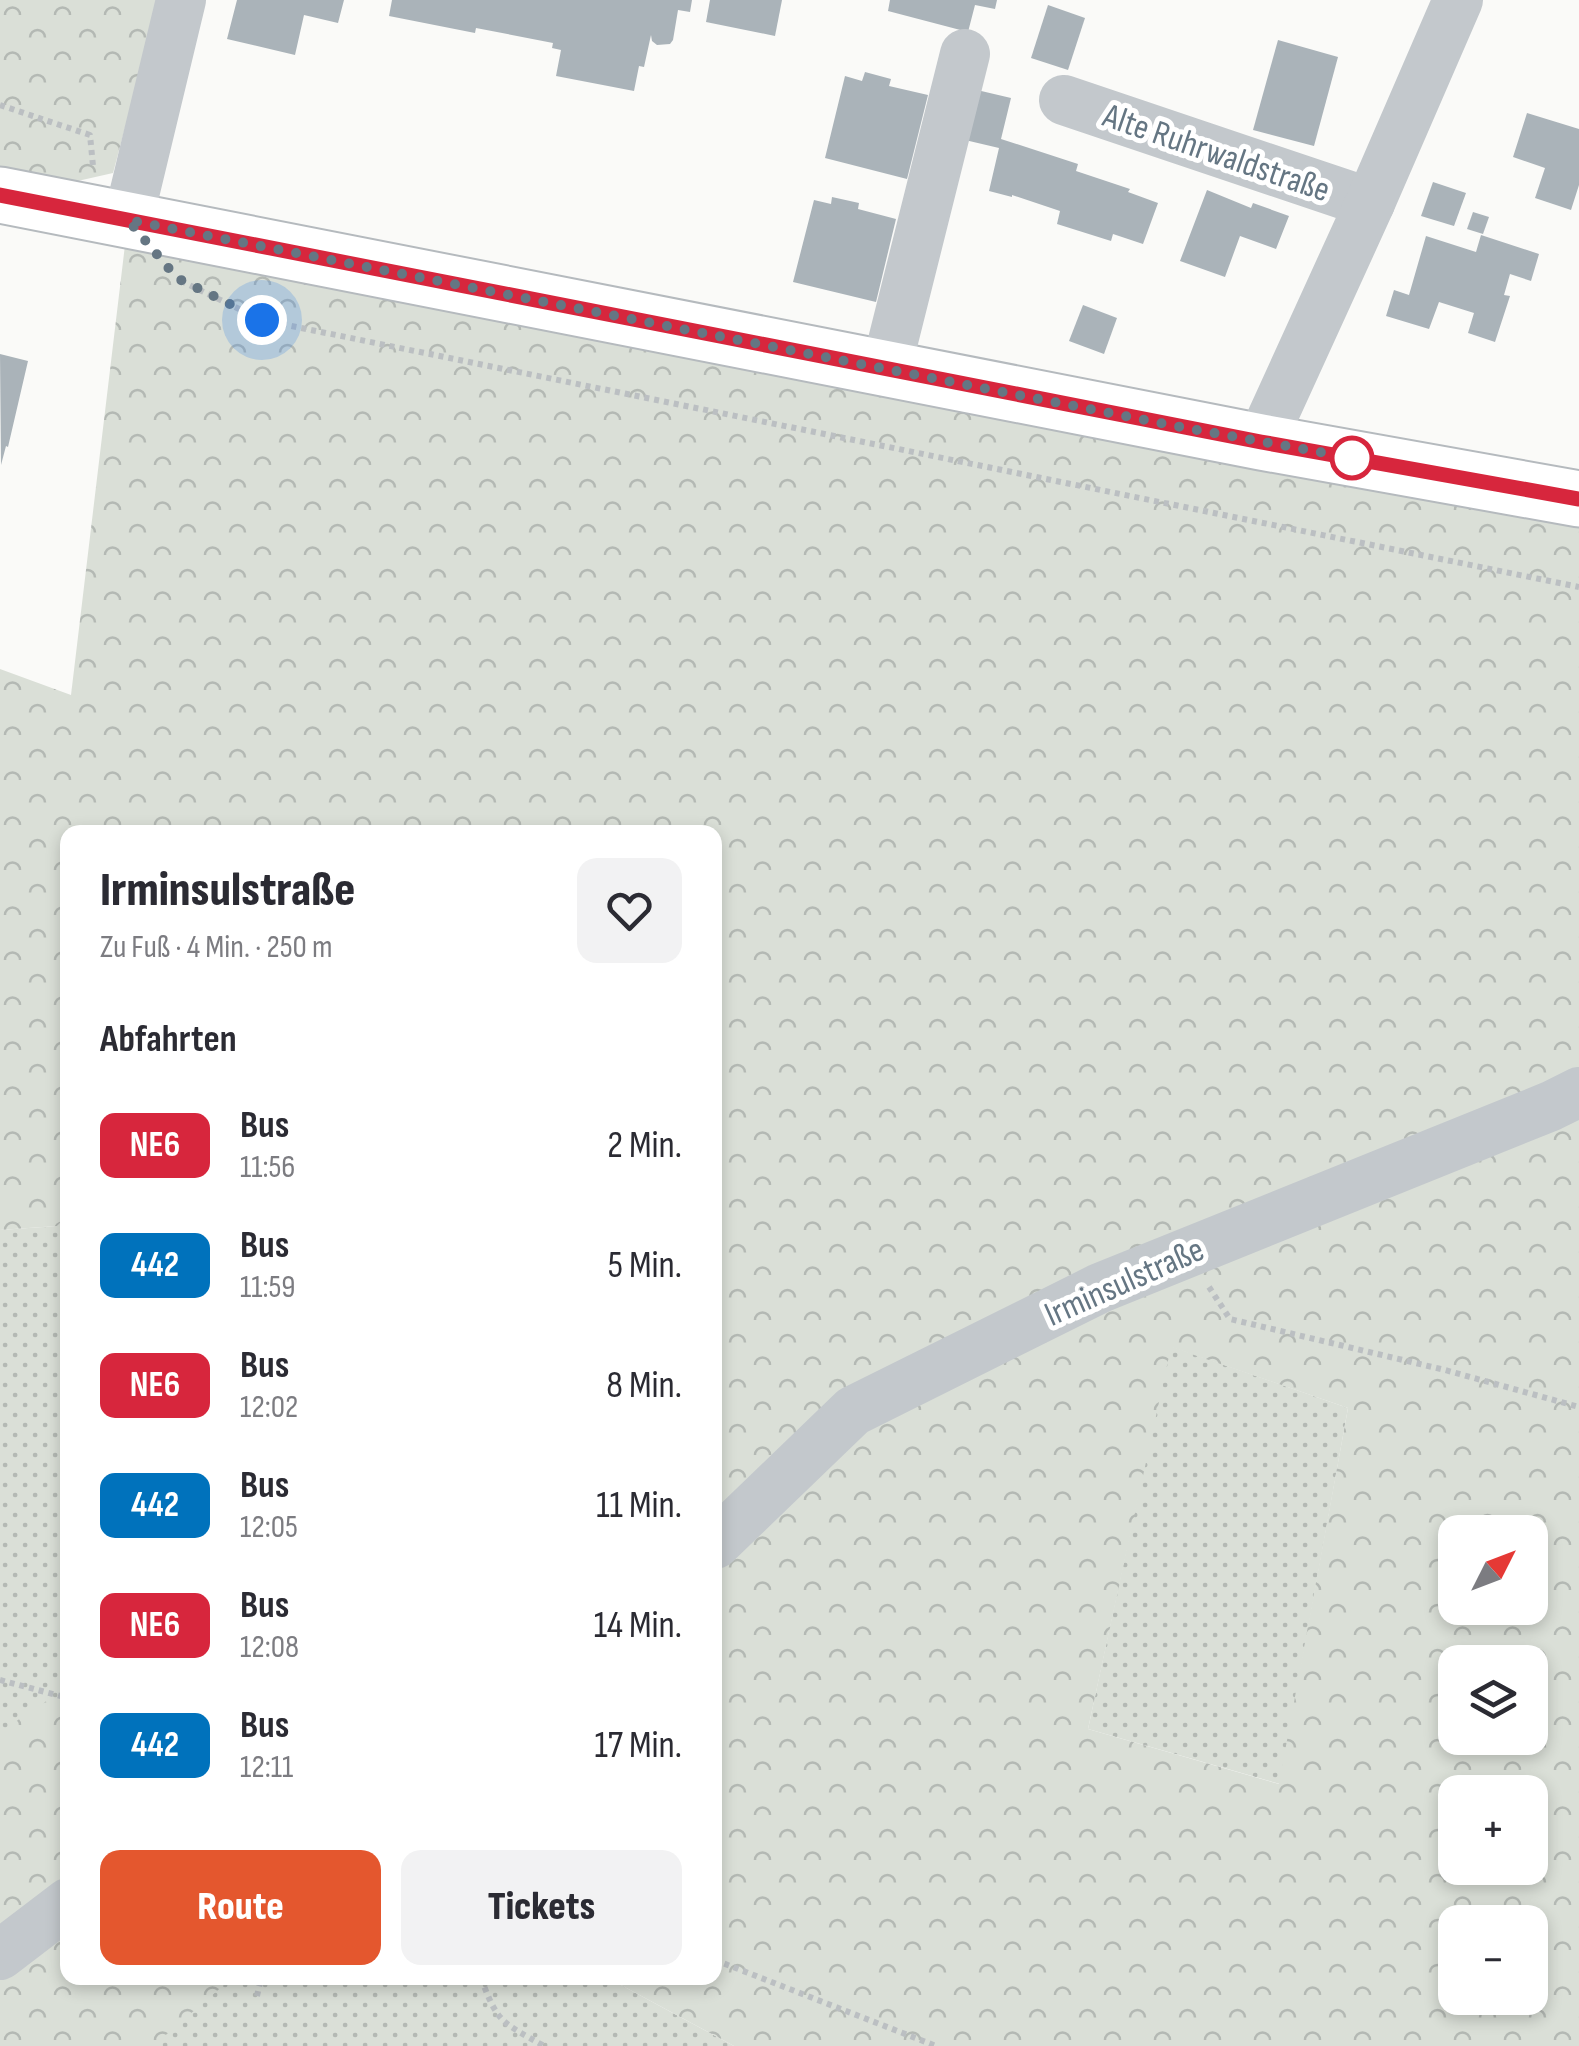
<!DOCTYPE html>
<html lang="de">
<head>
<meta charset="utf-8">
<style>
  :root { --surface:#fff; --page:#f2f2f3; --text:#2b2b33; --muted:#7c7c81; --accent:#e4572e }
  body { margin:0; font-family:"Sofia Sans Condensed",sans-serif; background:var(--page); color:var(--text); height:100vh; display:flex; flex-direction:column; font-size:38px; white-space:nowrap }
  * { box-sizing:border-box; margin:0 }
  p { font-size:32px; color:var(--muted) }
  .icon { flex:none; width:55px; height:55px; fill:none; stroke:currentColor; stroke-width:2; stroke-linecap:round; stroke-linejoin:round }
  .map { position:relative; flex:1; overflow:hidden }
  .details { position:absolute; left:60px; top:825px; width:662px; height:1160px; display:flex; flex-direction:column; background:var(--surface); border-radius:20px; box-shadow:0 5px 15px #0003 }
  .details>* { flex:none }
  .badge { padding:0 20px; border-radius:15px; font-size:35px; line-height:65px }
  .needle { width:65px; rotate:48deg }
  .fabs { position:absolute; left:1438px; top:1515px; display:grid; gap:20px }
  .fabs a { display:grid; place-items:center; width:110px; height:110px; border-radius:20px; background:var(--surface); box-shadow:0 5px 15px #0003; font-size:50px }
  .you { position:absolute; width:50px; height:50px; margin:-25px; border:8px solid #fff; border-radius:50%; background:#1a73e8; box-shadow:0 0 0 15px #1a73e833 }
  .map>.badge { position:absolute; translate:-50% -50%; box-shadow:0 0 0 5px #fff }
  h2 { padding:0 40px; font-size:38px; line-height:90px }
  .round { display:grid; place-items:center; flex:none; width:105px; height:105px; border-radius:20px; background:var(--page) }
  .headline { display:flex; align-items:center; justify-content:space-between; height:170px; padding:0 40px }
  h1 { font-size:48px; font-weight:800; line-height:75px }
  .cta { display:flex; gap:20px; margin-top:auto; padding:20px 40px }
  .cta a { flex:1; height:115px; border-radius:20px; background:var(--accent); color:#fff; font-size:40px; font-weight:800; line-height:115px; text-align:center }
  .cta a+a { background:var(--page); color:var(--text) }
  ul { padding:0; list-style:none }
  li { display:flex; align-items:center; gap:30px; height:120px; padding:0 40px }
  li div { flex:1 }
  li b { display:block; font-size:38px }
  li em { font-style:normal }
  li .badge { min-width:110px; font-weight:700; text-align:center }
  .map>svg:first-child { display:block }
  .grass { fill:url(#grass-dots) }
  .forest { fill:url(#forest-crowns); fill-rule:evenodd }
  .building { fill:#aab3b9 }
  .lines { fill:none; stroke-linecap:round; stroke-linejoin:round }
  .major-casing { stroke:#b5babe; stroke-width:59 }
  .path { stroke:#bbbfc2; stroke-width:6; stroke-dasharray:5 5; stroke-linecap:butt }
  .minor { stroke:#c3c8cc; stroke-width:50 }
  .major { stroke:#fff; stroke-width:55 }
  .line-casing { stroke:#fff; stroke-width:22 }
  .line { stroke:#d7263d; stroke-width:15 }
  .walk { stroke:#657683; stroke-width:10; stroke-dasharray:0 18 }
  .stop-dot { fill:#fff; stroke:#d7263d; stroke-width:5 }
  .labels { text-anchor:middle; stroke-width:10; stroke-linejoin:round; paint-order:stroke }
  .street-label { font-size:35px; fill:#657683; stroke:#fff }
</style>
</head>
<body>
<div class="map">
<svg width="1579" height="2046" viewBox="0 0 1579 2046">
  <defs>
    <pattern id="grass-dots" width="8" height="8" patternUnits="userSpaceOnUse" patternTransform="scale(2.5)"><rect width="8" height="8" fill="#dadfd7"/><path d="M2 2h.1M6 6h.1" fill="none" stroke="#b4b9b4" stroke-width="1.8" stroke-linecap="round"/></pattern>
    <pattern id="forest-crowns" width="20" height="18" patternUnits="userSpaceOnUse" patternTransform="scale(2.5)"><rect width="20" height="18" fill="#dadfd7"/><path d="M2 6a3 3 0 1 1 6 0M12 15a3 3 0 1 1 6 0" fill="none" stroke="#b4b9b4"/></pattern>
  </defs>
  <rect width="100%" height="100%" fill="#fafaf8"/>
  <g class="grass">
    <polygon points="67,1216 67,1890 0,1942 0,1230 57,1226"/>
    <polygon points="1170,1346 1348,1408 1280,1784 1088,1729"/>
    <polygon points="68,1978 608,1978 734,2046 0,2046"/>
  </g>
  <g class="forest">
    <polygon points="0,0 159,0 113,173 60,185 0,168"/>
    <path d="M128,220L1579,499V2046H734L608,1978H715V832H68L67,1216L57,1226L0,1230V669L71,695ZM1171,1347L1348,1408L1279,1784L1088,1729ZM1455,1532H1530V1608H1455ZM1455,1662H1530V1738H1455ZM1455,1792H1530V1868H1455ZM1455,1922H1530V1998H1455Z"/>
    <polygon points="48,1700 67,1706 67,1890 0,1942 0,1732"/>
    <polygon points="67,1919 68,1978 232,1978 153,2046 0,2046 0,1972"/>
  </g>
  <g class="building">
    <polygon points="237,0 344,0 338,23 304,15 295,55 227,39"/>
    <polygon points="392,0 692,0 690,12 678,10 673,40 670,44 657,45 652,41 651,35 644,67 639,66 634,91 556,76 561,50 552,48 553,43 476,28 475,33 389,16"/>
    <polygon points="710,0 782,0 775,36 706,22"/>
    <polygon points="890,0 997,0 995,9 975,5 968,32 888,11"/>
    <polygon points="1048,5 1085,18 1068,70 1031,58"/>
    <polygon points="1278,40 1338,57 1314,146 1253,130"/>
    <polygon points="865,72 891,79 889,86 928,95 907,179 825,158 845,76 862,81"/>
    <polygon points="977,90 1011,98 1001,139 1078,164 1076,171 1130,189 1128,192 1158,203 1143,244 1113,234 1111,241 1057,224 1060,211 1012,195 1012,197 989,191 999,148 965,140"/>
    <polygon points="1527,113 1579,129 1579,185 1571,210 1535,198 1545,168 1513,157"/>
    <polygon points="1433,182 1466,193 1454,226 1421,216"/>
    <polygon points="1207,190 1251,208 1253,203 1289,216 1276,249 1240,236 1225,277 1180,261"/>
    <polygon points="832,197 859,203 858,209 896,219 876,302 793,282 814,200 831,204"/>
    <polygon points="1473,212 1489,217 1483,234 1467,229"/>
    <polygon points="1481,235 1539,254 1531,281 1510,274 1504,295 1510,296 1495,342 1468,333 1474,313 1439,302 1429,329 1386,316 1394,290 1409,295 1426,236 1476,252"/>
    <polygon points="1083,305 1117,318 1104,354 1069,341"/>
    <polygon points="0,354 28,361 8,447 6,446 1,465"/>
  </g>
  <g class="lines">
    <g class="major-casing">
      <polyline id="major" points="0,195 1261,442 1579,499"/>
    </g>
    <g class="path">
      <polyline points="0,105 90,135 93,166"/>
      <polyline points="181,281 262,320 1579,587"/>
      <polyline points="1209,1287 1230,1319 1445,1370 1579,1407"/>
      <polyline points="0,1680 68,1698"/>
      <polyline points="715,1960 936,2046"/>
      <path d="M481,1978C498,2024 502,2022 544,2046"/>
      <polyline points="257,1996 261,1978"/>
    </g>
    <g class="minor">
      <polyline points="1064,100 1370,203"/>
      <polyline points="128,220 181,0"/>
      <polyline points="886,369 965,54"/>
      <polyline points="1261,442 1370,203 1458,0"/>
      <polyline points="715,1544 853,1411 1100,1288 1551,1106 1579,1092"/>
      <polyline points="0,1955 68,1903"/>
    </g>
    <use href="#major" class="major"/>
  </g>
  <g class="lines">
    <g class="line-casing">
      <polyline id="line" points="0,195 1261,442 1579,499"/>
    </g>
    <use href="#line" class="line"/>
    <polyline class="walk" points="262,320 177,278 128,220 1186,428 1359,459 1352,458"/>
  </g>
  <circle class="stop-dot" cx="1352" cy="458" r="20"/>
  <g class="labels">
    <g class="street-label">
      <text transform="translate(1217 152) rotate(19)" y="12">Alte Ruhrwaldstraße</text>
      <text transform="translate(1124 1281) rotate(-24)" y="12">Irminsulstraße</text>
    </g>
  </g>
</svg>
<div class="fabs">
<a><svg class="needle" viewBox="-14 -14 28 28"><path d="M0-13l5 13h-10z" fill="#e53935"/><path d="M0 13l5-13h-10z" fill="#7c7c81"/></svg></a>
<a><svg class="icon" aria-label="layers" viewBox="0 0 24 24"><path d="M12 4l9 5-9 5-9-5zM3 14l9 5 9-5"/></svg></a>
<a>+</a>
<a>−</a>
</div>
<div class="you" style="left:262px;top:320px"></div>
<section class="details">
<div class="headline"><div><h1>Irminsulstraße</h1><p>Zu Fuß · 4 Min. · 250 m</p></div><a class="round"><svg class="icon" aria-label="heart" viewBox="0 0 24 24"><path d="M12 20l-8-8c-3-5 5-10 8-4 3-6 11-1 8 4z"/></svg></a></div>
<h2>Abfahrten</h2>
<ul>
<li><span class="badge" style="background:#d7263d;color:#fff">NE6</span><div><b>Bus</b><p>11:56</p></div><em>2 Min.</em></li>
<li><span class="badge" style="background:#0072bc;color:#fff">442</span><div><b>Bus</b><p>11:59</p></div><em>5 Min.</em></li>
<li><span class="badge" style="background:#d7263d;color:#fff">NE6</span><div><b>Bus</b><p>12:02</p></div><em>8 Min.</em></li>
<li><span class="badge" style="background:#0072bc;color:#fff">442</span><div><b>Bus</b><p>12:05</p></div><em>11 Min.</em></li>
<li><span class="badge" style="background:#d7263d;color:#fff">NE6</span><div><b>Bus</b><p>12:08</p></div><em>14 Min.</em></li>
<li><span class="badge" style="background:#0072bc;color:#fff">442</span><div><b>Bus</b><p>12:11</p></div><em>17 Min.</em></li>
</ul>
<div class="cta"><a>Route</a><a>Tickets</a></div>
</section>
</div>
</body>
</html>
